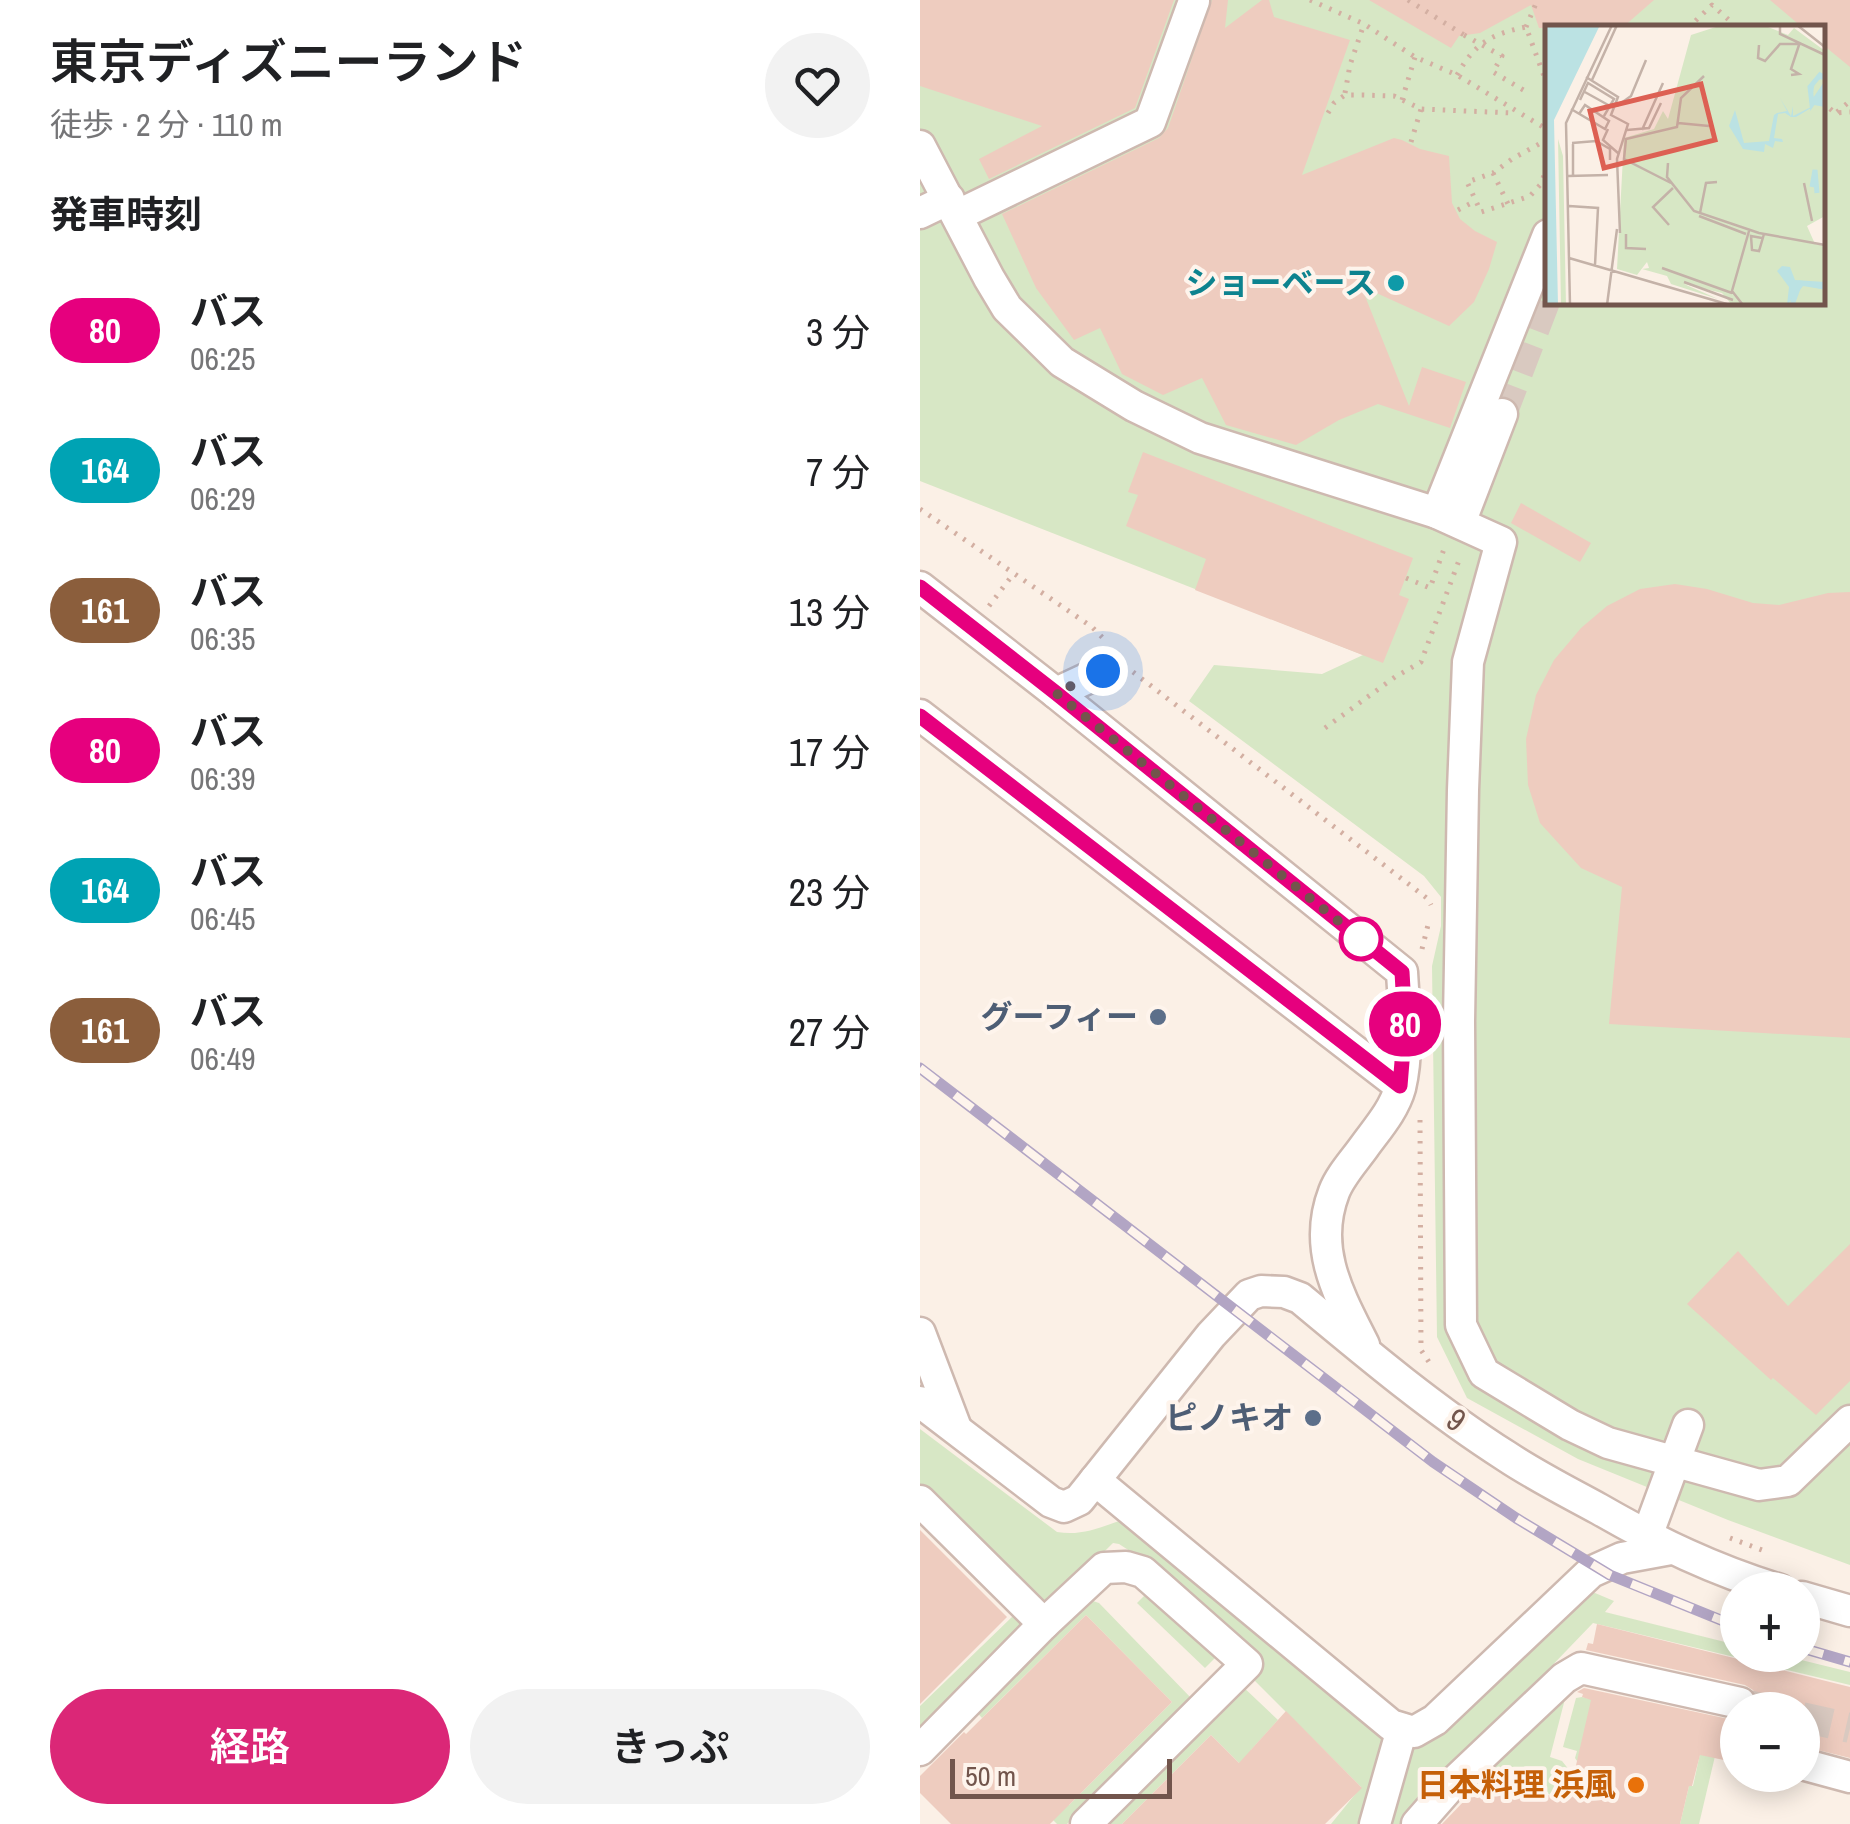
<!DOCTYPE html>
<html lang="ja">
<head>
<meta charset="utf-8">
<style>
  :root { --surface:#fff; --page:#f2f2f2; --text:#202124; --muted:#757577; --accent:#db2777 }
  body { margin:0; font-family:"Archivo Narrow","Noto Sans JP",sans-serif; background:var(--page); color:var(--text); height:100vh; display:flex; flex-direction:column; font-size:38px; white-space:nowrap }
  * { box-sizing:border-box; margin:0 }
  p { font-size:32px; color:var(--muted) }
  .icon { flex:none; width:55px; height:55px; fill:none; stroke:currentColor; stroke-width:2; stroke-linecap:round; stroke-linejoin:round }
  .map { position:relative; flex:1; overflow:hidden }
  .side { display:flex; flex-direction:column; background:var(--surface); width:920px }
  .side>* { flex:none }
  .badge { padding:0 20px; border-radius:32px; font-size:35px; line-height:65px }
  .controls { position:absolute; left:800px; top:1572px; display:grid; gap:20px }
  .controls a { display:grid; place-items:center; width:100px; height:100px; border-radius:50%; background:var(--surface); box-shadow:0 5px 25px #0003; font-size:50px }
  .scale { position:absolute; left:30px; bottom:25px; width:222px; box-sizing:border-box; padding-left:10px; border:5px solid #72554c; border-top:0; font-size:28px; line-height:35px; white-space:nowrap; color:#72554c; -webkit-text-stroke:8px #fef4ec; paint-order:stroke }
  .you { position:absolute; width:50px; height:50px; margin:-25px; border:8px solid #fff; border-radius:50%; background:#1a73e8; box-shadow:0 0 0 15px #1a73e833 }
  .map>.badge { position:absolute; translate:-50% -50%; box-shadow:0 0 0 5px #fff }
  h2 { padding:0 50px; font-size:38px; line-height:90px }
  .round { display:grid; place-items:center; flex:none; width:105px; height:105px; border-radius:52px; background:var(--page) }
  .summary { display:flex; align-items:center; justify-content:space-between; height:170px; padding:0 50px }
  h1 { font-size:48px; font-weight:600; line-height:75px }
  .action { display:flex; gap:20px; margin-top:auto; padding:20px 50px }
  .action a { flex:1; height:115px; border-radius:60px; background:var(--accent); color:#fff; font-size:40px; font-weight:600; line-height:115px; text-align:center }
  .action a+a { background:var(--page); color:var(--text) }
  ul { padding:0; list-style:none }
  li { display:flex; align-items:center; gap:30px; height:140px; padding:0 50px }
  li div { flex:1 }
  li b { display:block; font-size:38px }
  li em { font-style:normal }
  li .badge { min-width:110px; font-weight:700; text-align:center }
  main { display:flex; flex:1; min-height:0 }
  .map>svg:first-child { display:block }
  .green { fill:#d7e7c5; fill-rule:evenodd }
  .building { fill:#eeccbf }
  .lines { fill:none; stroke-linecap:round; stroke-linejoin:round }
  .minor-tunnel { stroke:#d9c9c0; stroke-width:30; stroke-dasharray:30 15; stroke-linecap:butt }
  .minor-casing { stroke:#ceb9b0; stroke-width:35 }
  .path { stroke:#d3afa2; stroke-width:5; stroke-dasharray:2.5 8; stroke-linecap:butt }
  .minor { stroke:#fff; stroke-width:30 }
  .rail-casing { stroke:#b2a5c4; stroke-width:11 }
  .rail { stroke:#fef4ec; stroke-width:8; stroke-dasharray:22; stroke-linecap:butt }
  .path-bridge { stroke:#d3afa2; stroke-width:5; stroke-dasharray:2.5 8; stroke-linecap:butt }
  .line-casing { stroke:#fff; stroke-width:22 }
  .line { stroke:#e6007e; stroke-width:15 }
  .walk { stroke:#72554c; stroke-width:10; stroke-dasharray:0 18 }
  .culture-dot { fill:#0f9aa8; stroke:#fef4ec; stroke-width:4 }
  .stop-dot { fill:#fff; stroke:#e6007e; stroke-width:5 }
  .service-dot { fill:#5c6f8a; stroke:#fef4ec; stroke-width:4 }
  .food-dot { fill:#e8710a; stroke:#fef4ec; stroke-width:4 }
  .labels { text-anchor:middle; stroke-width:8; stroke-linejoin:round; paint-order:stroke }
  .culture-label { font-size:32px; font-weight:bold; fill:#0d838f; stroke:#fef4ec; text-anchor:end }
  .service-label { font-size:32px; font-weight:bold; fill:#4e5e75; stroke:#fef4ec; text-anchor:end }
  .street-label { font-size:32px; fill:#72554c; stroke:#fef4ec }
  .food-label { font-size:32px; font-weight:bold; fill:#c56008; stroke:#fef4ec; text-anchor:end }
  .inset-river { fill:none; stroke:#bbe2e3; stroke-width:5 }
  .inset-road { fill:none; stroke:#c4b2a8; stroke-width:2.5 }
  .view { fill:#dd6053; fill-opacity:0.15; stroke:#dd6053; stroke-width:5 }
  .inset-edge { fill:none; stroke:#72554c; stroke-width:5 }
</style>
</head>
<body>
<main>
<section class="side">
<div class="summary"><div><h1>東京ディズニーランド</h1><p>徒歩 · 2 分 · 110 m</p></div><a class="round"><svg class="icon" aria-label="heart" viewBox="0 0 24 24"><path d="M12 20l-8-8c-3-5 5-10 8-4 3-6 11-1 8 4z"/></svg></a></div>
<h2>発車時刻</h2>
<ul>
<li><span class="badge" style="background:#e6007e;color:#fff">80</span><div><b>バス</b><p>06:25</p></div><em>3 分</em></li>
<li><span class="badge" style="background:#00a3b4;color:#fff">164</span><div><b>バス</b><p>06:29</p></div><em>7 分</em></li>
<li><span class="badge" style="background:#8b5e3c;color:#fff">161</span><div><b>バス</b><p>06:35</p></div><em>13 分</em></li>
<li><span class="badge" style="background:#e6007e;color:#fff">80</span><div><b>バス</b><p>06:39</p></div><em>17 分</em></li>
<li><span class="badge" style="background:#00a3b4;color:#fff">164</span><div><b>バス</b><p>06:45</p></div><em>23 分</em></li>
<li><span class="badge" style="background:#8b5e3c;color:#fff">161</span><div><b>バス</b><p>06:49</p></div><em>27 分</em></li>
</ul>
<div class="action"><a>経路</a><a>きっぷ</a></div>
</section>
<div class="map">
<svg width="930" height="1824" viewBox="0 0 930 1824">
  <rect width="100%" height="100%" fill="#fbf0e6"/>
  <g class="green">
    <path d="M0,0H930V1565L808,1520L658,1459L547,1398L517,1337L512,966L521,926V897L504,876L269,701L294,665L402,674L443,655L0,481ZM628,28H902V302H628Z"/>
    <path d="M0,1429L137,1532C161,1536 179,1528 202,1520L221,1533L465,1740L442,1824H411L441,1787L329,1675L334,1655L213,1553L199,1544L193,1543L0,1734V1706L93,1616L0,1518Z"/>
    <polygon points="228,1592 296,1657 285,1668 217,1603"/>
    <polygon points="675,1593 694,1601 685,1612 817,1645 818,1655 861,1655 930,1672 930,1685 673,1623 480,1824 470,1824 491,1747 656,1596"/>
    <polygon points="167,1599 179,1603 273,1700 147,1824 137,1824 50,1737 149,1805 252,1702 166,1615 62,1718 51,1706"/>
    <polygon points="320,1684 358,1720 331,1750 352,1771 337,1781 291,1735 202,1824 179,1824"/>
    <polygon points="646,1695 630,1757 642,1761 654,1776 648,1800 601,1786 593,1774 566,1766"/>
    <polygon points="662,1697 710,1709 657,1761 655,1758 657,1751 643,1747 656,1698"/>
    <polygon points="781,1749 796,1752 779,1824 760,1824 769,1786 773,1786"/>
  </g>
  <g class="building">
    <polygon points="0,0 254,0 215,108 69,179 59,159 122,126 0,86"/>
    <polygon points="292,0 308,0 305,28 342,0 349,0 354,17 430,40 382,175 474,138 482,140 500,149 529,156 532,203 540,219 555,231 577,242 569,269 554,302 529,326 441,286 489,406 502,367 546,382 530,428 458,404 419,420 376,445 306,425 282,378 243,395 202,374 180,328 154,340 116,288 82,214 239,138 248,128"/>
    <polygon points="449,0 734,0 702,28 619,28 611,5 560,33 539,36 531,48"/>
    <polygon points="850,0 930,0 930,67 902,44 902,28 883,28"/>
    <polygon points="223,452 493,558 479,595 489,599 463,663 275,590 286,559 206,526 218,495 208,492"/>
    <polygon points="601,503 671,543 660,562 591,523"/>
    <polygon points="755,584 787,589 833,603 859,605 908,593 930,592 930,1038 689,1024 702,887 661,868 620,823 608,785 606,739 616,695 634,660 661,628 687,606 720,589"/>
    <polygon points="930,1244 930,1381 896,1415 853,1378 851,1380 767,1304 818,1251 868,1306"/>
    <polygon points="0,1530 87,1617 0,1704"/>
    <polygon points="166,1615 252,1702 130,1824 31,1824 0,1793 0,1776 44,1732 46,1734"/>
    <polygon points="677,1624 930,1687 930,1758 882,1746 882,1710 837,1710 837,1696 833,1690 825,1685 666,1650 668,1643 673,1644"/>
    <polygon points="664,1688 818,1721 818,1763 780,1755 772,1786 769,1786 760,1824 522,1824 571,1773 581,1774 596,1787 648,1800 671,1700 662,1697 663,1694 657,1692"/>
    <polygon points="366,1711 442,1788 405,1824 202,1824 291,1735 319,1763"/>
  </g>
  <g class="lines">
    <g class="minor-tunnel">
      <polyline points="582,414 628,294"/>
      <polyline points="820,1710 820,1703 849,1710"/>
      <polyline points="882,1717 930,1728"/>
    </g>
    <g class="minor-casing">
      <g id="minor">
        <polyline points="0,146 69,278 87,308 142,362 214,406 280,438 517,513 581,542 548,662 543,790 539,1021 541,1325 564,1373 650,1425 688,1443 839,1485 868,1481 930,1421"/>
        <polyline points="0,213 29,199"/>
        <polyline points="38,215 230,122 274,1"/>
        <polyline points="517,513 628,235"/>
        <polyline points="540,523 582,414"/>
        <polyline points="0,587 136,693 183,671"/>
        <path d="M136,693L482,972C484,1009 489,1051 480,1088C474,1110 457,1129 444,1147C434,1161 420,1176 414,1192C392,1249 419,1295 444,1345"/>
        <polyline points="0,715 480,1086"/>
        <polyline points="0,1333 36,1428"/>
        <path d="M0,1402L131,1502L144,1507L159,1500L291,1335L329,1295L341,1291L364,1292L380,1298C446,1353 514,1410 586,1456C616,1476 648,1492 679,1509C738,1543 794,1570 860,1590"/>
        <polyline points="175,1480 471,1725 494,1732 515,1720 671,1572 702,1558 751,1549"/>
        <polyline points="0,1501 124,1624"/>
        <polyline points="727,1536 768,1425"/>
        <polyline points="882,1597 930,1611"/>
        <polyline points="0,1750 124,1624 184,1568 206,1567 223,1572 327,1664 166,1824"/>
        <polyline points="882,1764 930,1777"/>
        <polyline points="455,1824 482,1729"/>
        <polyline points="497,1824 532,1784 644,1678 661,1668 820,1703"/>
      </g>
    </g>
    <g class="path">
      <polyline points="390,0 444,24 495,57 537,75 628,130"/>
      <polyline points="488,0 544,35"/>
      <polyline points="606,27 617,1"/>
      <polyline points="768,28 792,5 818,28"/>
      <path d="M537,75C555,43 571,34 606,27L628,87"/>
      <polyline points="425,93 430,65 444,24"/>
      <polyline points="482,100 495,57"/>
      <polyline points="902,102 915,113 930,112"/>
      <polyline points="917,112 930,101"/>
      <polyline points="408,113 414,103 425,95 443,95 474,96 501,109 592,113"/>
      <polyline points="628,139 592,159 573,173 547,182 561,212 610,196 621,184 628,163"/>
      <polyline points="491,142 501,109"/>
      <polyline points="573,173 588,204"/>
      <polyline points="538,210 555,201"/>
      <polyline points="0,509 172,627 187,642"/>
      <polyline points="486,578 510,588 524,549"/>
      <polyline points="69,606 94,573"/>
      <polyline points="213,672 508,899 511,905"/>
      <polyline points="405,728 475,677 501,662 541,555"/>
      <polyline points="502,949 509,921"/>
      <polyline points="500,1120 501,1350 509,1362"/>
      <polyline points="810,1538 842,1550"/>
    </g>
    <use href="#minor" class="minor"/>
    <g class="rail-casing">
      <g id="rail">
        <polyline points="0,1068 513,1462 596,1518 690,1575 818,1627"/>
        <polyline points="882,1648 930,1662"/>
      </g>
    </g>
    <use href="#rail" class="rail"/>
    <polyline class="path-bridge" points="544,35 582,56 573,72 605,91"/>
  </g>
  <g class="lines">
    <g class="line-casing">
      <polyline id="line" points="0,587 136,693 482,972 485,1025 480,1086 0,716"/>
    </g>
    <use href="#line" class="line"/>
    <polyline class="walk" points="183,671 136,693 453,949 441,939"/>
  </g>
  <circle class="culture-dot" cx="476" cy="283" r="10"/>
  <circle class="stop-dot" cx="441" cy="939" r="20"/>
  <g class="service-dot">
    <circle cx="238" cy="1017" r="10"/>
    <circle cx="393" cy="1418" r="10"/>
  </g>
  <circle class="food-dot" cx="716" cy="1785" r="10"/>
  <g class="labels">
    <g class="culture-label">
      <text x="456" y="294">ショーベース</text>
    </g>
    <g class="service-label">
      <text x="218" y="1028">グーフィー</text>
      <text x="373" y="1429">ピノキオ</text>
    </g>
    <g class="street-label">
      <text transform="translate(536 1420) rotate(36)" y="11">9</text>
    </g>
    <g class="food-label">
      <text x="696" y="1796">日本料理 浜風</text>
    </g>
  </g>
  <g transform="translate(625 25)">
    <rect width="280" height="280" fill="#fbf0e6"/>
    <path d="M177,0H218L243,10L249,3L280,26V191L262,201L270,219L280,221V280H187L177,268L139,259L173,274L126,259L122,251L97,244L104,243L102,237L92,250L72,244L79,113L109,104L118,86L123,94L146,10ZM13,114L18,131L21,280H16Z" fill="#d7e7c5"/>
    <path d="M0,0H55L9,95L13,280H0ZM274,48L279,49L280,54L270,55L267,76L279,57L280,82L269,80L266,83L251,92H246L240,88L233,89L229,113L237,114L238,117L230,116L228,123L220,119L219,127L198,124L184,101L190,85L199,118L224,116L229,90L232,88L242,86L235,73L246,91L248,81V91L266,82L264,61ZM237,241L245,242L250,255L280,257V265L259,260L242,280L244,262L232,246Z" fill="#bbe2e3"/>
    <path class="inset-river" d="M280,53L275,50L265,62L267,79L280,60M267,162L270,145L272,168M247,280L255,258L280,262"/>
    <path class="inset-road" d="M235,0V9L280,30M252,0L280,22M214,20L213,33L220,36L235,19H257M246,50L254,49L246,44L254,20M41,52L73,72L66,90L83,99L72,134L75,208M47,55L72,0M38,66L65,81M35,75L43,58L69,74L59,91M72,81L86,71L101,35M26,84L60,104L64,96L40,80L34,89M133,98L164,101M63,104L58,115L73,128M82,105L104,103L116,78M97,105L118,58M27,118L51,116L65,124V135M28,119V151M123,138L122,152L149,186L214,208L280,220M23,151L63,150M126,158L79,134L81,114L132,102L136,73L159,51M259,158L267,196M24,181L53,183L50,240M155,188L161,158L172,157M154,191L201,209M124,200L108,182L128,163M81,209V223L101,224M217,213L206,211L207,225L214,226L219,209M24,233L185,280M117,243L187,268M139,257L188,275M25,280L21,98L67,0M62,280L72,204M198,280L187,266L204,206"/>
    <path class="view" d="M156,59L170,115L59,143L45,86Z"/>
    <rect width="280" height="280" class="inset-edge"/>
  </g>
</svg>
<div class="controls">
<a>+</a>
<a>−</a>
</div>
<div class="scale">50 m</div>
<div class="you" style="left:183px;top:671px"></div>
<b class="badge" style="left:485px;top:1024px;background:#e6007e;color:#fff">80</b>
</div>
</main>
</body>
</html>
